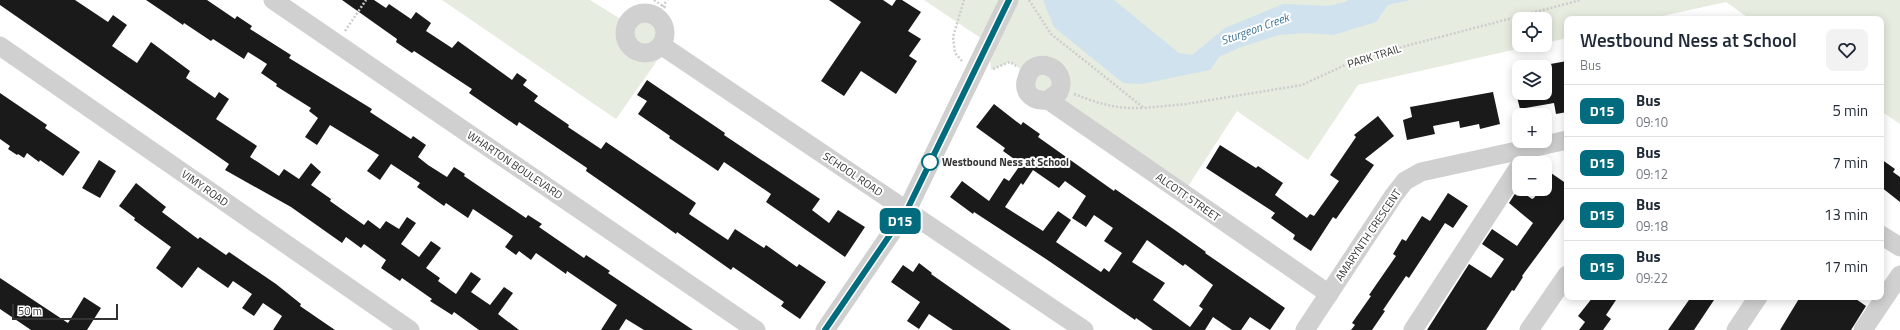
<!DOCTYPE html>
<html lang="en">
<head>
<meta charset="utf-8">
<style>
  :root { --surface:#fff; --page:#f2f2f3; --text:#1f2937; --muted:#747a83; --line:#e0e1e3 }
  body { margin:0; font-family:"Titillium Web",sans-serif; background:var(--page); color:var(--text); height:100vh; display:flex; flex-direction:column; font-size:15px; white-space:nowrap }
  * { box-sizing:border-box; margin:0 }
  p { font-size:13px; color:var(--muted) }
  .icon { flex:none; width:22px; height:22px; fill:none; stroke:currentColor; stroke-width:2; stroke-linecap:round; stroke-linejoin:round }
  .map { position:relative; flex:1; overflow:hidden }
  .drawer { position:absolute; left:1564px; top:16px; width:320px; height:284px; display:flex; flex-direction:column; background:var(--surface); border-radius:8px; box-shadow:0 2px 10px #0003 }
  .drawer>* { flex:none }
  .badge { padding:0 8px; border-radius:6px; font-size:14px; line-height:26px }
  .buttons { position:absolute; left:1512px; top:12px; display:grid; gap:8px }
  .buttons a { display:grid; place-items:center; width:40px; height:40px; border-radius:8px; background:var(--surface); box-shadow:0 2px 10px #0003; font-size:20px }
  .scale { position:absolute; left:12px; bottom:10px; width:106px; box-sizing:border-box; padding-left:4px; border:2px solid #333; border-top:0; font-size:11px; line-height:14px; white-space:nowrap; color:#333; -webkit-text-stroke:3px #fff; paint-order:stroke }
  .map>.badge { position:absolute; translate:-50% -50%; box-shadow:0 0 0 2px #fff }
  .round { display:grid; place-items:center; flex:none; width:42px; height:42px; border-radius:8px; background:var(--page) }
  .head { display:flex; align-items:center; justify-content:space-between; height:68px; padding:0 16px }
  h1 { font-size:19px; font-weight:600; line-height:30px }
  ul { padding:0; list-style:none }
  li { display:flex; align-items:center; gap:12px; height:52px; padding:0 16px; border-top:1px solid var(--line) }
  li div { flex:1 }
  li b { display:block; font-size:15px }
  li em { font-style:normal }
  li .badge { min-width:44px; font-weight:700; text-align:center }
  .map>svg:first-child { display:block }
  .green { fill:#e6ecdf }
  .water { fill:#cfe2ee }
  .building { fill:#1a1a1a; fill-rule:evenodd }
  .lines { fill:none; stroke-linecap:round; stroke-linejoin:round }
  .path { stroke:#cdcdcd; stroke-width:2.5; stroke-dasharray:2 2; stroke-linecap:butt }
  .minor { stroke:#d0d0d0; stroke-width:19 }
  .line-casing { stroke:#fff; stroke-width:9 }
  .line { stroke:#026c7e; stroke-width:6 }
  .stop-dot { fill:#fff; stroke:#026c7e; stroke-width:2 }
  .labels { text-anchor:middle; stroke-width:4; stroke-linejoin:round; paint-order:stroke }
  .street-label { font-size:11px; fill:#333; stroke:#fff }
  .stop-label { font-size:11px; font-weight:bold; fill:#333; stroke:#fff; text-anchor:start }
  .water-label { font-size:12px; font-style:italic; fill:#3f7597; stroke:#fff }
</style>
</head>
<body>
<div class="map">
<svg width="1900" height="330" viewBox="0 0 1900 330">
  <rect width="100%" height="100%" fill="#fff"/>
  <g class="green">
    <path d="M442,0H590L627,23C636,12 646,10 658,18L665,30L666,48L616,119Z"/>
    <polygon points="924,0 1900,0 1900,124 1881,111 1881,19 1750,19 1726,2 1649,19 1567,19 1567,38 1545,43 1545,19 1519,19 1519,45 1535,45 1358,85 1308,160 1237,111 1183,194 1041,101 1028,74 1010,62 991,70 988,43"/>
  </g>
  <polygon class="water" points="1043,0 1114,0 1179,53 1192,55 1225,28 1283,4 1328,6 1346,2 1348,0 1411,0 1388,5 1376,22 1333,35 1307,33 1279,35 1241,47 1219,57 1210,70 1141,84 1123,83 1054,27"/>
  <g class="building">
    <polygon points="0,0 75,0 108,22 113,15 127,25 112,46 137,63 151,42 190,71 186,78 215,98 219,92 229,99 216,119 257,146 250,157 279,176 284,169 299,179 311,163 321,172 311,185 331,199 330,201 364,225 368,220 380,229 386,221 399,229 407,217 416,223 401,244 419,257 431,241 441,248 426,268 440,278 438,281 456,294 471,272 481,279 471,292 490,305 504,287 513,293 498,314 519,330 479,330 454,312 452,315 430,301 432,299 402,278 400,281 381,268 386,260 364,244 361,248 346,237 342,243 291,207 225,170 229,164 0,5"/>
    <polygon points="146,0 207,0 235,19 237,16 252,26 250,29 291,55 289,58 372,109 370,112 411,139 413,136 426,145 418,157 428,165 447,177 454,167 465,174 464,176 526,218 528,215 542,224 539,227 584,258 586,255 610,271 608,273 693,330 644,330 626,319 619,330 601,330 617,305 567,271 566,274 536,253 531,260 519,251 516,255 505,247 513,236 473,209 468,218 446,203 444,206 417,187 420,183 391,164 380,180 367,171 379,155 330,125 317,145 305,137 318,118 309,111 311,108 276,86 277,84 261,73 267,64 248,52 244,59 213,39 211,41 184,23 183,25"/>
    <polygon points="342,0 374,0 386,8 389,4 411,19 416,12 431,23 426,31 452,48 458,41 512,80 517,73 527,80 523,85 538,96 534,101 569,125 568,127 601,149 606,142 696,203 689,214 728,240 735,229 764,248 766,245 797,267 799,264 826,282 800,319 781,306 784,302 733,267 731,270 677,232 676,234 662,224 586,171 587,168 519,122 517,126 469,93 472,89 414,51 412,53 396,42 397,39"/>
    <polygon points="829,0 883,0 892,6 896,0 902,0 921,12 908,31 921,39 909,56 917,61 896,94 861,71 844,96 821,81 861,22"/>
    <polygon points="1567,61 1567,112 1556,114 1554,103 1520,109 1516,93 1545,93 1545,65"/>
    <polygon points="647,80 725,133 724,135 820,199 812,210 829,223 838,210 865,227 845,257 766,202 771,194 724,162 718,171 669,138 670,136 638,114 647,101 637,95"/>
    <polygon points="1493,92 1500,124 1480,129 1479,124 1460,128 1459,121 1433,126 1435,134 1407,140 1403,120 1412,117 1410,107"/>
    <polygon points="0,93 47,125 45,128 80,152 63,176 40,160 39,162 27,153 24,158 18,154 17,155 8,149 10,146 0,139"/>
    <path d="M994,104L1021,125L1023,122L1040,134L1038,137L1114,191L1115,189L1172,228L1206,252L1205,253L1285,308L1270,330L1250,317L1241,330H1232L1213,317L1205,330H1153L1136,318L1135,320L1046,259L974,212L973,214L950,197L962,181L989,201L1004,178L1009,181L1021,164L1003,151L1005,148L976,127ZM1033,170L1059,188L1065,181L1086,196L1072,218L1086,227L1094,215L1113,228L1104,241L1122,253L1109,272L1104,268L1101,272L1056,242L1071,220L1058,211L1043,231L1005,207L1021,183L1023,185ZM1147,240L1183,266L1185,264L1213,285L1199,306L1203,309L1190,327L1153,300L1165,283L1132,262Z"/>
    <polygon points="1378,116 1394,136 1365,159 1374,165 1336,219 1333,217 1311,251 1293,239 1295,235 1271,218 1275,213 1206,168 1220,145 1256,168 1258,166 1283,183 1275,195 1307,218 1310,214 1314,216 1339,181 1330,175 1356,137 1354,135"/>
    <polygon points="1881,159 1895,169 1893,172 1900,177 1900,202 1881,187"/>
    <polygon points="99,160 116,171 100,198 82,188"/>
    <polygon points="1551,173 1567,184 1567,215 1522,276 1523,277 1514,291 1512,290 1486,330 1427,330 1469,264 1491,278 1504,259 1482,244 1492,229 1517,246 1533,223 1509,203 1518,189 1532,199 1534,198 1540,189 1545,189 1545,182"/>
    <polygon points="136,183 166,207 162,212 198,239 200,237 226,255 229,252 276,284 301,304 300,306 335,330 273,330 282,316 263,303 254,316 242,308 252,294 233,281 228,288 198,267 182,288 156,268 171,247 134,220 135,218 119,206"/>
    <polygon points="1448,193 1468,206 1453,228 1445,223 1409,278 1406,276 1383,310 1385,311 1372,330 1351,330 1355,325 1352,323 1371,296 1369,295 1396,256 1393,254 1402,239 1406,241 1422,216 1430,221"/>
    <polygon points="919,263 932,273 931,274 1011,330 953,330 929,314 919,329 907,321 920,302 891,282 903,265 913,272"/>
    <polygon points="0,278 68,323 84,297 101,308 87,330 31,330 0,309"/>
    <polygon points="1593,297 1618,297 1606,315 1611,319 1603,330 1579,330 1585,322 1578,316"/>
    <polygon points="1691,297 1716,297 1694,330 1668,330"/>
    <polygon points="1800,297 1853,297 1866,306 1851,330 1780,330"/>
  </g>
  <g class="lines">
    <g class="path">
      <polyline points="654,0 666,8"/>
      <polyline points="1029,0 1051,34 1144,108 1186,104 1302,85 1360,58 1581,0"/>
      <polyline points="656,17 667,0"/>
      <polyline points="345,31 366,0"/>
      <polyline points="962,61 955,53 953,37 964,0"/>
      <polyline points="993,69 1010,62 1016,66"/>
      <path d="M1074,94C1100,104 1115,109 1144,108"/>
    </g>
    <g class="minor">
      <polyline points="273,0 756,330"/>
      <circle cx="645" cy="33" r="20"/>
      <polyline points="661,45 1084,330"/>
      <polyline points="0,46 410,330"/>
      <path d="M1048,100L1059,92C1070,67 1033,54 1027,78C1025,83 1025,88 1028,93C1033,100 1040,101 1048,100L1329,294"/>
      <polyline points="1881,235 1900,247"/>
      <polyline points="825,330 907,210 1009,0"/>
      <polyline points="1305,330 1394,195 1405,181 1421,172 1567,140"/>
      <polyline points="1413,330 1519,167"/>
      <polyline points="1529,330 1567,275"/>
      <polyline points="1736,330 1758,297"/>
      <polyline points="1863,330 1900,275"/>
    </g>
  </g>
  <g class="lines">
    <g class="line-casing">
      <polyline id="line" points="825,330 907,210 1009,0"/>
    </g>
    <use href="#line" class="line"/>
  </g>
  <circle class="stop-dot" cx="930" cy="162" r="8"/>
  <g class="labels">
    <g class="street-label">
      <text transform="translate(1374 56) rotate(-17)" y="4">PARK TRAIL</text>
      <text transform="translate(515 165) rotate(34)" y="4">WHARTON BOULEVARD</text>
      <text transform="translate(853 174) rotate(34)" y="4">SCHOOL ROAD</text>
      <text transform="translate(205 188) rotate(35)" y="4">VIMY ROAD</text>
      <text transform="translate(1188 197) rotate(35)" y="4">ALCOTT STREET</text>
      <text transform="translate(1368 235) rotate(-56)" y="4">AMARYNTH CRESCENT</text>
    </g>
    <g class="stop-label">
      <text x="942" y="166">Westbound Ness at School</text>
    </g>
    <g class="water-label">
      <text transform="translate(1255 29) rotate(-20)" y="4">Sturgeon Creek</text>
    </g>
  </g>
</svg>
<div class="buttons">
<a><svg class="icon" aria-label="locate" viewBox="0 0 24 24"><circle cx="12" cy="12" r="6"/><path d="M12 2v4M12 18v4M2 12h4M18 12h4"/></svg></a>
<a><svg class="icon" aria-label="layers" viewBox="0 0 24 24"><path d="M12 4l9 5-9 5-9-5zM3 14l9 5 9-5"/></svg></a>
<a>+</a>
<a>−</a>
</div>
<div class="scale">50 m</div>
<b class="badge" style="left:900px;top:221px;background:#026c7e;color:#fff">D15</b>
<section class="drawer">
<div class="head"><div><h1>Westbound Ness at School</h1><p>Bus</p></div><a class="round"><svg class="icon" aria-label="heart" viewBox="0 0 24 24"><path d="M12 20l-8-8c-3-5 5-10 8-4 3-6 11-1 8 4z"/></svg></a></div>
<ul>
<li><span class="badge" style="background:#026c7e;color:#fff">D15</span><div><b>Bus</b><p>09:10</p></div><em>5 min</em></li>
<li><span class="badge" style="background:#026c7e;color:#fff">D15</span><div><b>Bus</b><p>09:12</p></div><em>7 min</em></li>
<li><span class="badge" style="background:#026c7e;color:#fff">D15</span><div><b>Bus</b><p>09:18</p></div><em>13 min</em></li>
<li><span class="badge" style="background:#026c7e;color:#fff">D15</span><div><b>Bus</b><p>09:22</p></div><em>17 min</em></li>
</ul>
</section>
</div>
</body>
</html>
